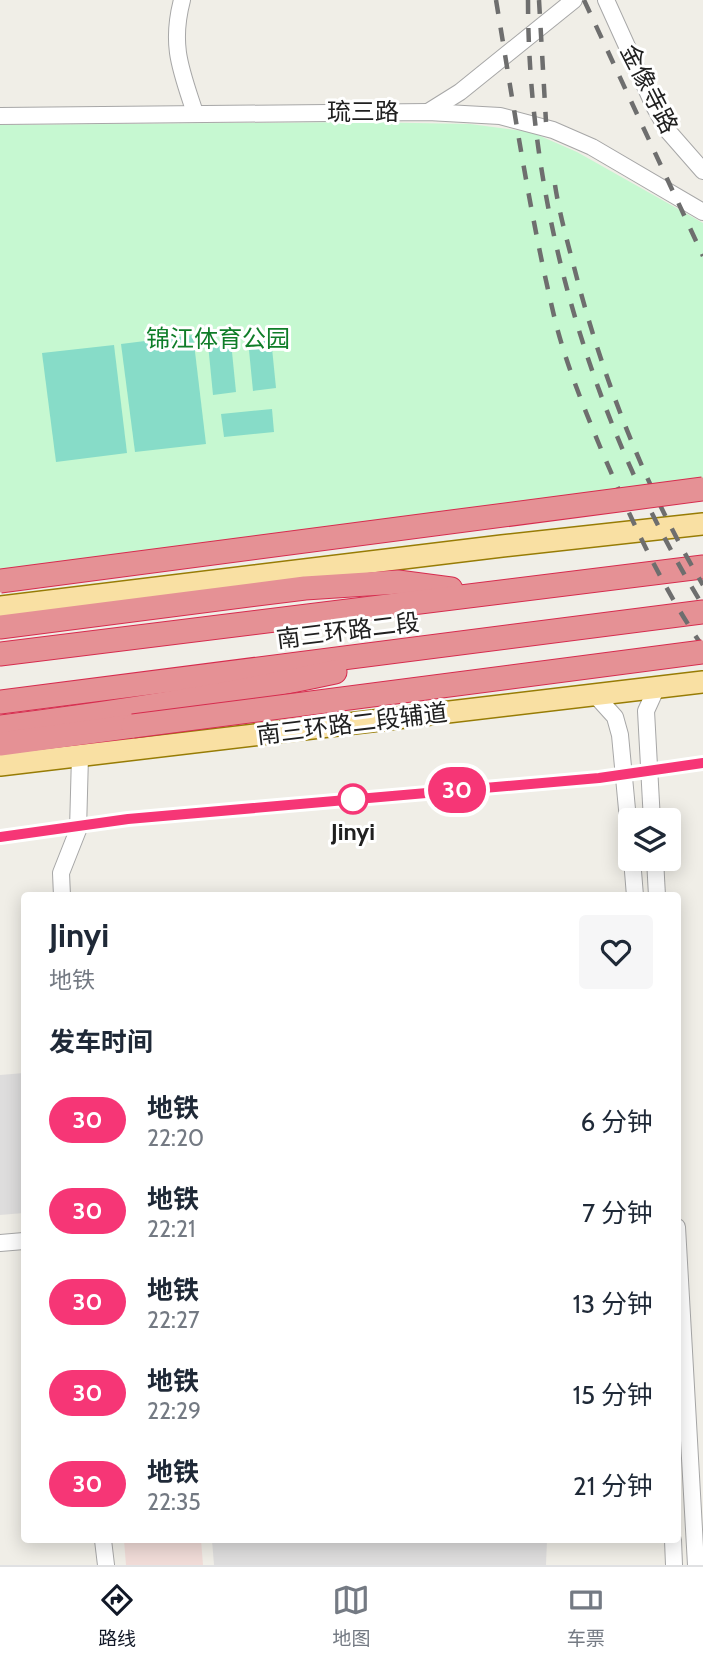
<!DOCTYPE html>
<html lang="zh">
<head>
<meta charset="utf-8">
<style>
  :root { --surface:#fff; --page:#f6f6f7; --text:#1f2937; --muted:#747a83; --line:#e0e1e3; --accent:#111827 }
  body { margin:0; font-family:Cabin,"Noto Sans SC",sans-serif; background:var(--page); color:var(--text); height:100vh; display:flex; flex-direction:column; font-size:26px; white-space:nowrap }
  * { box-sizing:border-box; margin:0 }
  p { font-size:23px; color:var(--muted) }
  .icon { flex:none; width:38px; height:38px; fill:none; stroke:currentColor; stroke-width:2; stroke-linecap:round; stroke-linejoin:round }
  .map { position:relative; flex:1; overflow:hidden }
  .details { position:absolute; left:21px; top:892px; width:660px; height:651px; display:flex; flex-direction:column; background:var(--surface); border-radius:7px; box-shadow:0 4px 18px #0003 }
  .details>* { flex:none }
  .badge { padding:0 14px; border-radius:23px; font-size:24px; line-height:46px }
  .controls { position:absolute; left:618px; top:808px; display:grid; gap:14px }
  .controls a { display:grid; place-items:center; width:63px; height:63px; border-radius:7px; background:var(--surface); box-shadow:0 4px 18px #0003; font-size:35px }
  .map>.badge { position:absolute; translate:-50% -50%; box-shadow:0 0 0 4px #fff }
  h2 { padding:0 28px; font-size:26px; line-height:63px }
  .round { display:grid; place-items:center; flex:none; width:74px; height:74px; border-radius:7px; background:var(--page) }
  .head { display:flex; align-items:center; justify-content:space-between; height:119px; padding:0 28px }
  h1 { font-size:33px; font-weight:700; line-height:52px }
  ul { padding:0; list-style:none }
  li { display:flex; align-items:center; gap:21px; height:91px; padding:0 28px }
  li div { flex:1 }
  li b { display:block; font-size:26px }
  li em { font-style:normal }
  li .badge { min-width:77px; font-weight:700; text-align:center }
  .menu { display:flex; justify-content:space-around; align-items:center; height:98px; border-top:2px solid var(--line); background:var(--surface); font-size:19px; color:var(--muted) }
  .menu a { display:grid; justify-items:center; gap:4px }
  .menu .active { color:var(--accent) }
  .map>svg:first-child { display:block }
  .residential { fill:#dedddd }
  .commercial { fill:#f0dbd7 }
  .park { fill:#c6f8d1 }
  .pitch { fill:#87dcc8 }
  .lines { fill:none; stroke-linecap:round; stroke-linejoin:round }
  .minor-casing { stroke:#a7a7a7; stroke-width:18 }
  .major-casing { stroke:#977c05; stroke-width:24 }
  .highway-casing { stroke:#d62c4e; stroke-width:25 }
  .minor { stroke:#fff; stroke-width:16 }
  .major { stroke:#f9e0a3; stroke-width:21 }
  .highway { stroke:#e59195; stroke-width:23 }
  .rail { stroke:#6e6e6e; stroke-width:4.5; stroke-dasharray:14 14; stroke-linecap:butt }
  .highway-bridge-casing { stroke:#d62c4e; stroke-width:25; stroke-linecap:butt }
  .highway-bridge { stroke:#e59195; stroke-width:23 }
  .line-casing { stroke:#fff; stroke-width:16 }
  .line { stroke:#f63676; stroke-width:10 }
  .stop-dot { fill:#fff; stroke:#f63676; stroke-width:3.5 }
  .labels { text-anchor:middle; stroke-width:6; stroke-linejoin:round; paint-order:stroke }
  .street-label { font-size:24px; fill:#202020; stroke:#fff }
  .park-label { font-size:24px; fill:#0f7d28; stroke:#fff }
  .stop-label { font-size:24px; font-weight:bold; fill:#202020; stroke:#fff }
</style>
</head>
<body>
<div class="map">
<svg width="703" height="1565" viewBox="0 0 703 1565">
  <rect width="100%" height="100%" fill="#f0eee7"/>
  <g class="residential">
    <polygon points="24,1073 24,1213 0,1215 0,1075"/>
    <polygon points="212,1540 547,1540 546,1565 214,1565"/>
  </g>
  <polygon class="commercial" points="124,1540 201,1540 203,1565 126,1565"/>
  <polygon class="park" points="360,122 470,124 531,132 577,152 703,223 703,500 0,580 0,125"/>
  <g class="pitch">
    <polygon points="193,335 206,444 135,452 121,344"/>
    <polygon points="271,338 276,388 253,391 248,340"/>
    <polygon points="231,342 236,392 213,395 208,344"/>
    <polygon points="114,345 127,453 56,462 42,353"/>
    <polygon points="272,409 274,432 224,437 221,414"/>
  </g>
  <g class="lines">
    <g class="minor-casing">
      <g id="minor">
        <path d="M182,0C170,46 181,70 195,113"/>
        <polyline points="606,0 654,106 668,131 703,171"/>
        <polyline points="428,112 460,92 574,0"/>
        <polyline points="0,116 428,112 500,116 553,130 592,147 703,212"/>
        <polyline points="596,696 615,717 620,735 630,841"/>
        <polyline points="652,821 646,711 656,689"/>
        <polyline points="632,859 635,896"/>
        <polyline points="655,859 657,896"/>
        <polyline points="62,896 61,873 78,830 80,756"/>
        <polyline points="677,1227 696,1565"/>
        <polyline points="0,1243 24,1241"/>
        <polyline points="103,1540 106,1565"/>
        <polyline points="673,1540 674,1565"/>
      </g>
    </g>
    <g class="major-casing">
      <g id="major">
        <polyline points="0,607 502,546 703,524"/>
        <polyline points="0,765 703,682"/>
      </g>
    </g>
    <g class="highway-casing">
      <g id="highway">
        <polyline points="0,627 305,588 398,582 451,589"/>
        <polyline points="0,654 703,567"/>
        <polyline points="0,702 703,612"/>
        <path d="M0,727C112,713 224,696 335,672"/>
        <polyline points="0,744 133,726"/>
      </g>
    </g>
    <use href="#minor" class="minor"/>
    <use href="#major" class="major"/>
    <use href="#highway" class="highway"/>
    <g class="rail">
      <path d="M496,0C514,108 530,217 556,324C567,366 584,408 601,449C630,517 661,586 703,647"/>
      <path d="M528,0C528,212 593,425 703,606"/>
      <polyline points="539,0 546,122"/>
      <polyline points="584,0 703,256"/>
      <path d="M555,185C559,211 566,237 573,263C601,374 644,486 703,585"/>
    </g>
    <g class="highway-bridge-casing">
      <g id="highway-bridge">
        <polyline points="0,581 703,489"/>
        <polyline points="133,726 703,652"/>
      </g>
    </g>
    <use href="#highway-bridge" class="highway-bridge"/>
  </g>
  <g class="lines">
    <g class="line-casing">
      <polyline id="line" points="0,837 128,819 599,778 703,763"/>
    </g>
    <use href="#line" class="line"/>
  </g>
  <circle class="stop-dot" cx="353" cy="799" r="14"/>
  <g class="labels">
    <g class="street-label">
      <text transform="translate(649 89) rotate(63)" y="8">金像寺路</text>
      <text x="363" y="120">琉三路</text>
      <text transform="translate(348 631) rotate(-7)" y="8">南三环路二段</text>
      <text transform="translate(352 724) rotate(-7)" y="8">南三环路二段辅道</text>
    </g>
    <g class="park-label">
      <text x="218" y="347">锦江体育公园</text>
    </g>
    <g class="stop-label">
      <text x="353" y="840">Jinyi</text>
    </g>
  </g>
</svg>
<div class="controls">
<a><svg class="icon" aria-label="layers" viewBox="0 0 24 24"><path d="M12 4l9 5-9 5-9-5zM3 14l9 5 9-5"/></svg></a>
</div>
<b class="badge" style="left:457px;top:790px;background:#f63676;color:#fff">30</b>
<section class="details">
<div class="head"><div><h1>Jinyi</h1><p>地铁</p></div><a class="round"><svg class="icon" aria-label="heart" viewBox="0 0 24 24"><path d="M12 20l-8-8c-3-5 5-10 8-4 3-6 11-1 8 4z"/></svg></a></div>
<h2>发车时间</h2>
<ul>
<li><span class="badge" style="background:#f63676;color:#fff">30</span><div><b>地铁</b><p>22:20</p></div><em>6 分钟</em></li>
<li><span class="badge" style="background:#f63676;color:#fff">30</span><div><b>地铁</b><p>22:21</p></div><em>7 分钟</em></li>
<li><span class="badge" style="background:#f63676;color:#fff">30</span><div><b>地铁</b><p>22:27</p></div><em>13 分钟</em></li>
<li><span class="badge" style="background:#f63676;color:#fff">30</span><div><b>地铁</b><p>22:29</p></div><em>15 分钟</em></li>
<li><span class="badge" style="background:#f63676;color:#fff">30</span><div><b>地铁</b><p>22:35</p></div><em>21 分钟</em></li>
</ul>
</section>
</div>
<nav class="menu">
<a class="active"><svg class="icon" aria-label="directions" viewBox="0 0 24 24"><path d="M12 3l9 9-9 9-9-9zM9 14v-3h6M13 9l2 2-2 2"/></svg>路线</a>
<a><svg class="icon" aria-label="map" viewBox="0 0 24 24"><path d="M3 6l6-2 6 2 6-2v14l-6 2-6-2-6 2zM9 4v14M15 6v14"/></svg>地图</a>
<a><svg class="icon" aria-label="tickets" viewBox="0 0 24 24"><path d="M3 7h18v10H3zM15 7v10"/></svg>车票</a>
</nav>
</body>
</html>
